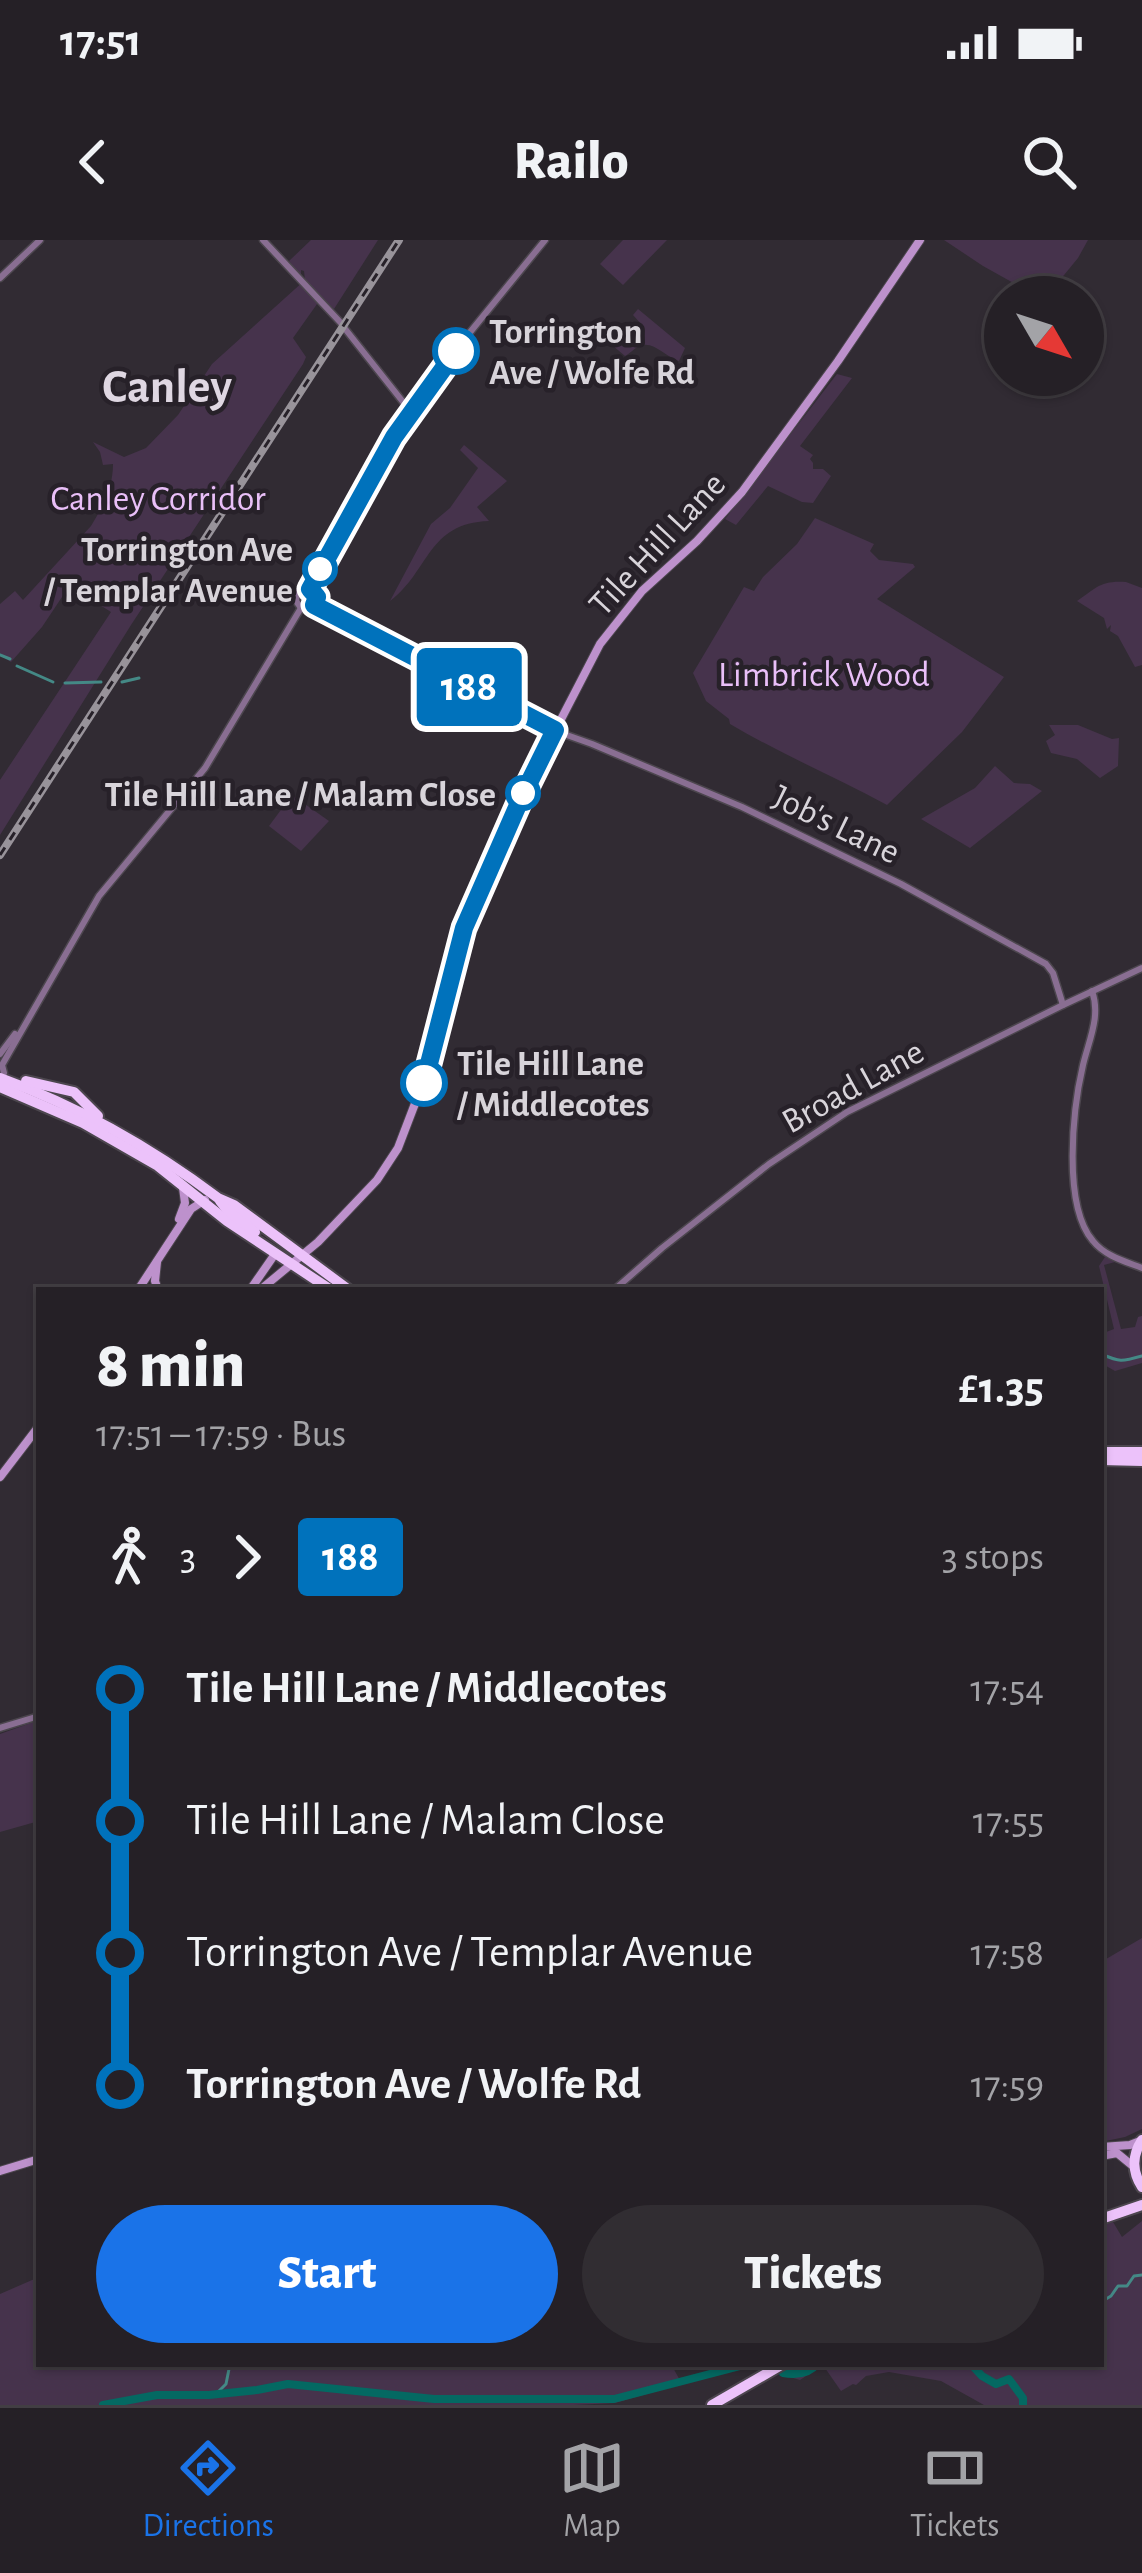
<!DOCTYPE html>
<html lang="en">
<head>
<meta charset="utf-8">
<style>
  :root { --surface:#252026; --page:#312d32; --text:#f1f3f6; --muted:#a3a3a7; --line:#423e43; --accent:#1a73e8 }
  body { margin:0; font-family:"Alegreya Sans",sans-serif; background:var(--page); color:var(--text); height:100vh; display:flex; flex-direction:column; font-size:45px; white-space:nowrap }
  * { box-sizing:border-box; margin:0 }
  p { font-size:39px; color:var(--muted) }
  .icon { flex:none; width:66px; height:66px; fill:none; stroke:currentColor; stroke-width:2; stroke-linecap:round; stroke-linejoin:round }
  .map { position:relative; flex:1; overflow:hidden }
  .side { position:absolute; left:36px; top:1047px; width:1068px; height:1080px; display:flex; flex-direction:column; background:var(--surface); border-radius:0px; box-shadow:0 3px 9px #0004,0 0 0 3px var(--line) }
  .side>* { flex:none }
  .badge { padding:0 24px; border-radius:9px; font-size:42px; line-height:78px }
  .needle { width:78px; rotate:129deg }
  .fabs { position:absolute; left:984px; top:36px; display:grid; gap:24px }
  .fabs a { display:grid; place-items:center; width:120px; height:120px; border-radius:50%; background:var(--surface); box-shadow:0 3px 9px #0004,0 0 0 3px var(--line); font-size:60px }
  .map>.badge { position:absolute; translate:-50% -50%; box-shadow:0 0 0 6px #fff }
  .legs { display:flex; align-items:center; gap:18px; height:132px; padding:0 60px; font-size:39px }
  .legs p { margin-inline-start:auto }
  .summary { display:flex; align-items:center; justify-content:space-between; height:204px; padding:0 60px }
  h1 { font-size:66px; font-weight:800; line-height:90px }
  .cta { display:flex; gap:24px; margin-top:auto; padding:24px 60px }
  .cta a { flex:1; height:138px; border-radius:72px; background:var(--accent); color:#fff; font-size:48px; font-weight:800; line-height:138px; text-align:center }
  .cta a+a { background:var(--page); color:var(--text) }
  ul { padding:0 60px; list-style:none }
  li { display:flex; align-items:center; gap:42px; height:132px; font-size:45px }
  li i { display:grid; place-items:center; width:18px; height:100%; margin:0 15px; background:currentColor }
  li i::after { content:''; width:30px; height:30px; margin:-15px; border:9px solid; border-radius:50%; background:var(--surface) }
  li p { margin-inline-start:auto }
  li:first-child i { background:linear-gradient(#0000 50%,currentColor 0) }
  li:last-child i { background:linear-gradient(currentColor 50%,#0000 0) }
  .status { display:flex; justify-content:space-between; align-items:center; height:84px; padding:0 60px; background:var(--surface); direction:ltr }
  .status svg { height:33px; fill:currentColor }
  header { display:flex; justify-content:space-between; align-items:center; height:156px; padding:0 60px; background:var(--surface); font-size:54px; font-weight:800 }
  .menu { display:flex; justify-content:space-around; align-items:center; height:168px; border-top:3px solid var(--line); background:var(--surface); font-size:33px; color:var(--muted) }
  .menu a { display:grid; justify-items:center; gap:6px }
  .menu .on { color:var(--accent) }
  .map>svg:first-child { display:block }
  .green { fill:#46334c }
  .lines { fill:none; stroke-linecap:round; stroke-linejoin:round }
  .stream { stroke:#448986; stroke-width:3 }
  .river { stroke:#046962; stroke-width:8 }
  .tertiary-casing { stroke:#4c464e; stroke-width:9 }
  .secondary-casing { stroke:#4c464e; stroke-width:10 }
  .trunk-casing { stroke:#4c464e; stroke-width:14 }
  .tertiary { stroke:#896e92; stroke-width:6 }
  .secondary { stroke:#bd91cc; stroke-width:8 }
  .trunk { stroke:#ecc2fa; stroke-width:10 }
  .rail-casing { stroke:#98939a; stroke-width:8 }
  .rail { stroke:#272129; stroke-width:3; stroke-dasharray:9; stroke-linecap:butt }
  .line-1-casing { stroke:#fff; stroke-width:27 }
  .line-1 { stroke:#0072bc; stroke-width:18 }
  .stop-1-dot { fill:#fff; stroke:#0072bc; stroke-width:6 }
  .labels { text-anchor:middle; stroke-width:9; stroke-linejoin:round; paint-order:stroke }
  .stop-label { font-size:36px; font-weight:bold; fill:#d8d4da; stroke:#272129; text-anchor:start }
  .park-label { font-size:36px; fill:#e9bff8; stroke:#272129 }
  .street-label { font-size:36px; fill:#d8d4da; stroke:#272129 }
  .district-label { font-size:48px; font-weight:bold; fill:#dfd7e2; stroke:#272129 }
</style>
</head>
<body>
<div class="status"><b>17:51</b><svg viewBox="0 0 49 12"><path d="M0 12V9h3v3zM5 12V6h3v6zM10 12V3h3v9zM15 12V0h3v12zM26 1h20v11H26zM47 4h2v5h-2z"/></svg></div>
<header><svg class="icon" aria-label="back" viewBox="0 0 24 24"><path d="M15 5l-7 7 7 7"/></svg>Railo<svg class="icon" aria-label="search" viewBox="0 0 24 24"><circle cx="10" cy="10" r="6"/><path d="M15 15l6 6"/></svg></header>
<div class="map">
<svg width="1142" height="2165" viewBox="0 0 1142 2165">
  <rect width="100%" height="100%" fill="#312b33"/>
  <g class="green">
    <path d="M311,0H378L334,69L322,57L293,98L306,117L303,124L131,385L0,595V540L111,372L78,351H66L42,387L11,422L0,415V364L15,351L23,360L91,286C103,266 113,248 113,224L103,225L100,212L93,202L124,217L146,208L178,175L212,124L305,40L304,31L301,30V37L289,21Z"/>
    <polygon points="623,0 667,0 623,45 600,24"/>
    <polygon points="944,0 1088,0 1078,18 1046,57 1039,57 983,26"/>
    <path d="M638,69L685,108L679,121C665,117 653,100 640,106C634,108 631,113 625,116L612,105L614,101L611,98L622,84L635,92L642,85L633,75Z"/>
    <polygon points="837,134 852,138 800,206 813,215 810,219 813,223 813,229 823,229 831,236 813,263 802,262 768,246 736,285 725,279"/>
    <path d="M464,205L507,241L477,267L489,281C427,283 430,331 390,361L431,284L450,268L478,228L460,210Z"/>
    <path d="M815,278L874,304L870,311L879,320L913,324L915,327L877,359L1004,437L962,492L887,565C835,537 781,514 730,484L729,479L706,461L693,433L744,347L754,351L763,337L797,304Z"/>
    <path d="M1126,342L1142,348V425L1135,427L1118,396L1110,391L1111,385L1107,389L1104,378L1077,361C1095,349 1100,340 1126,342Z"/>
    <polygon points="1049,485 1078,485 1112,499 1119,498 1118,526 1100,538 1077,519 1051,513 1046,501 1055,495"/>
    <polygon points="995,526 1014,543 1030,544 1042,551 970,608 921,579 975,548"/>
    <polygon points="292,555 329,581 301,611 269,586"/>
    <polygon points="1105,1017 1115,1022 1104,1025 1121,1089 1135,1087 1138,1077 1142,1076 1142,1123 1115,1131 1101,1123 1101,1094 1114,1089 1099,1026"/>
    <polygon points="39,1480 39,1581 0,1592 0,1494"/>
    <polygon points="1142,1698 1142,1889 1125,1897 1101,1902 1101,1722"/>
    <polygon points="1142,1981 1142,2165 984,2165 941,2141 889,2132 866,2136 856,2145 853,2144 841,2151 825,2128 820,2127 800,2140 783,2135 787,2129 796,2124 1101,2124 1101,1986 1113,1982 1122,1997"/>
    <polygon points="39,2037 39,2124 671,2124 682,2144 615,2163 574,2165 0,2165 0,2054"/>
  </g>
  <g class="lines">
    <g class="stream">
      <polyline points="0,415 10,419"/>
      <polyline points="17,426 53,442"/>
      <polyline points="122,442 139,438"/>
      <polyline points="65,443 101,442"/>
      <path d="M1101,1114C1120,1122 1121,1122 1142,1116"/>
      <polyline points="1101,2062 1111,2056 1118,2046 1127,2046 1134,2036 1142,2035"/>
      <polyline points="217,2153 226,2144 230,2124"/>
    </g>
    <g class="river">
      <polyline points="946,2124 953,2124"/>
      <polyline points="971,2124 982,2136 996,2144 1009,2139 1023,2158 1023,2165"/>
      <path d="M783,2133C795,2135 809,2134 817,2124"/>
      <polyline points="103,2165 157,2155 209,2155 257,2150 288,2144 434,2159 614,2159 748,2124"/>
    </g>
    <g class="tertiary-casing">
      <g id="tertiary">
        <polyline points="263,0 341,83"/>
        <polyline points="0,38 40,0"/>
        <polyline points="346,90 411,172"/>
        <polyline points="310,349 304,348 297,353 296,361 301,368 307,369 314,365 547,488 592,504 742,567 901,644 1046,724 1053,733 1063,765"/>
        <polyline points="310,349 403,183 467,96 545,0"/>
        <path d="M1092,751C1101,776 1089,800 1083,825C1073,868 1062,965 1093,1001C1105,1016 1124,1021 1142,1028"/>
        <polyline points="0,814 15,794"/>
        <polyline points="4,833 2,825 99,656 205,528 301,368"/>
        <polyline points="614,1050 662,1008 769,924 847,872 1063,765 1142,728"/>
        <polyline points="0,1488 39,1476"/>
      </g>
    </g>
    <g class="secondary-casing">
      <g id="secondary">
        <polyline points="179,979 185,963 183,948"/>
        <polyline points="157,1022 155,1041 158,1050"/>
        <polyline points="138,1050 191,969 205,960"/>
        <polyline points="250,1050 275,1014"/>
        <polyline points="260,1050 318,1002 377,940 398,908 429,827 464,688 526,547 600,404 642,351 697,301 742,252 838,121 920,0"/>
        <polyline points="0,1237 39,1186"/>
        <polyline points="1101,1907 1130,1905 1140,1901"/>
        <polyline points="1101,1916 1117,1913 1134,1927"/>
        <polyline points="0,1931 39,1919"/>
      </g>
    </g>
    <g class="trunk-casing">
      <g id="trunk">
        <path d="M0,838C80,867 150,907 218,958L234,965L349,1050"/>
        <polyline points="26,841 74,852 98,876"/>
        <polyline points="0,847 83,883 158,926 227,981 331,1050"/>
        <polyline points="220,961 228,971 255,992"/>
        <polyline points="1101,1212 1142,1212"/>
        <polyline points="1101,1220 1142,1221"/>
        <path d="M1142,1900C1132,1915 1132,1932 1142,1947"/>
        <polyline points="1101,1979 1142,1965"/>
        <polyline points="712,2165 783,2124"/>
      </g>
    </g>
    <use href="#tertiary" class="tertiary"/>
    <use href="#secondary" class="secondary"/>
    <use href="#trunk" class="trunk"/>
    <g class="rail-casing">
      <polyline id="rail" points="0,615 399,0"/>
    </g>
    <use href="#rail" class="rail"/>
  </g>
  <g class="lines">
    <g class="line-1-casing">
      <polyline id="line-1" points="424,843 464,688 518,565 555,490 314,365 317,357 310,349 394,197 456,111"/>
    </g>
    <use href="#line-1" class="line-1"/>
  </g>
  <g class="stop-1-dot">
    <circle cx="456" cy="111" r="21"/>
    <circle cx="320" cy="329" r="15"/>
    <circle cx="523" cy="553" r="15"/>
    <circle cx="424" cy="843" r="21"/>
  </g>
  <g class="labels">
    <g class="stop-label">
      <text x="489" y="103">Torrington<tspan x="489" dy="41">Ave / Wolfe Rd</tspan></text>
      <text x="293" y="321" text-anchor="end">Torrington Ave<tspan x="293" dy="41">/ Templar Avenue</tspan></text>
      <text x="496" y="566" text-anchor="end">Tile Hill Lane / Malam Close</text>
      <text x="457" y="835">Tile Hill Lane<tspan x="457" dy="41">/ Middlecotes</tspan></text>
    </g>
    <g class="park-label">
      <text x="158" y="270">Canley Corridor</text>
      <text x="824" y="446">Limbrick Wood</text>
    </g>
    <g class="street-label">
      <text transform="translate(656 303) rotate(-47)" y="13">Tile Hill Lane</text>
      <text transform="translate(837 583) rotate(26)" y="13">Job's Lane</text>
      <text transform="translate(852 845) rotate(-29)" y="13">Broad Lane</text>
    </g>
    <g class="district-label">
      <text x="167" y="162">Canley</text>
    </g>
  </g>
</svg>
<div class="fabs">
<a><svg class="needle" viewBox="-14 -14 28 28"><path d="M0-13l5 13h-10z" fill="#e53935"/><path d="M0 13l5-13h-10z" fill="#a3a3a7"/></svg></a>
</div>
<b class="badge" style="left:469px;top:447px;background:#0072bc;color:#fff">188</b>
<section class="side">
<div class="summary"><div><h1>8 min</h1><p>17:51 – 17:59 · Bus</p></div><b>£1.35</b></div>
<div class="legs"><svg class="icon" aria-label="walk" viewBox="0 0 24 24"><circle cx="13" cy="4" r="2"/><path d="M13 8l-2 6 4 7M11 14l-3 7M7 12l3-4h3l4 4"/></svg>3<svg class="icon" aria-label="forward" viewBox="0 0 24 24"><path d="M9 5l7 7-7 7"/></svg><b class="badge" style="background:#0072bc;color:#fff">188</b><p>3 stops</p></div>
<ul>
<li><i style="color:#0072bc"></i><b>Tile Hill Lane / Middlecotes</b><p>17:54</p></li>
<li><i style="color:#0072bc"></i><span>Tile Hill Lane / Malam Close</span><p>17:55</p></li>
<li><i style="color:#0072bc"></i><span>Torrington Ave / Templar Avenue</span><p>17:58</p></li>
<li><i style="color:#0072bc"></i><b>Torrington Ave / Wolfe Rd</b><p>17:59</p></li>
</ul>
<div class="cta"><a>Start</a><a>Tickets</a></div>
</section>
</div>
<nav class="menu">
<a class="on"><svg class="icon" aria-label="directions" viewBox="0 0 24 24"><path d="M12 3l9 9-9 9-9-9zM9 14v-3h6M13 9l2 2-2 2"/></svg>Directions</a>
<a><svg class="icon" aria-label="map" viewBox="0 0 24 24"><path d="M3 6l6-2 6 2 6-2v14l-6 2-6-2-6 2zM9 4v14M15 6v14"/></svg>Map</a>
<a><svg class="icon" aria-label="tickets" viewBox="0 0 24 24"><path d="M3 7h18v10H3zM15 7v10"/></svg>Tickets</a>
</nav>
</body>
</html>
